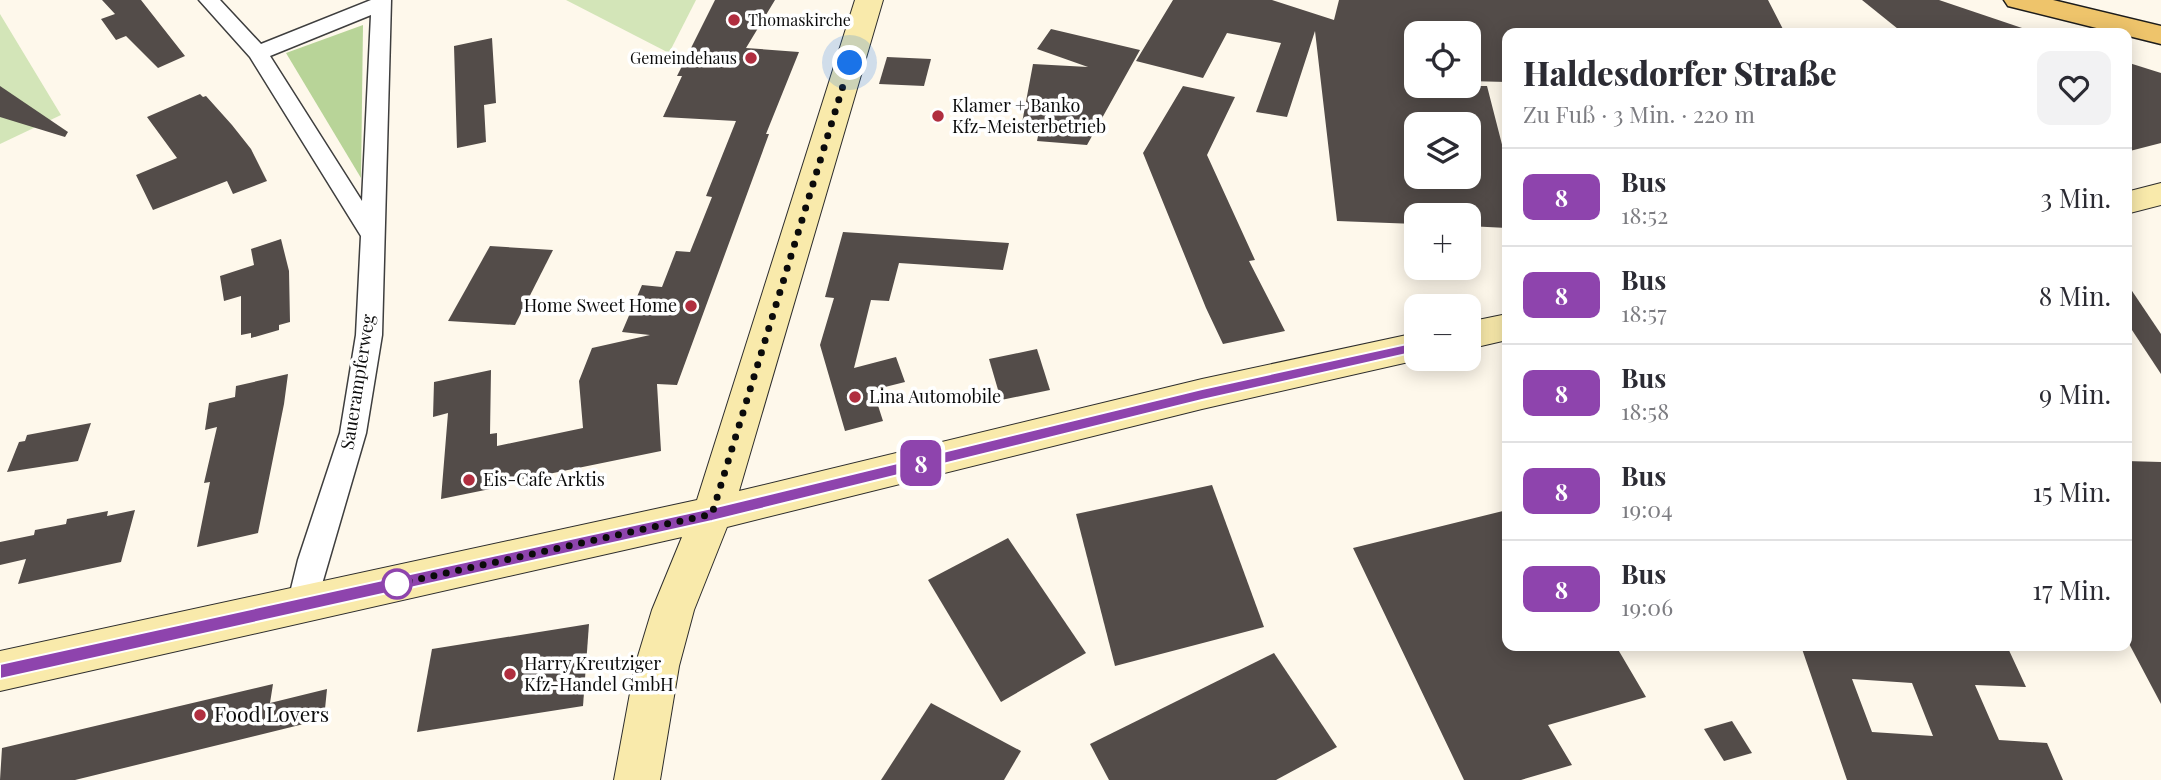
<!DOCTYPE html>
<html lang="de">
<head>
<meta charset="utf-8">
<style>
  :root { --surface:#fff; --page:#f2f2f3; --text:#2b2b33; --muted:#7c7c81; --line:#e1e1e2 }
  body { margin:0; font-family:"Playfair Display",serif; background:var(--page); color:var(--text); height:100vh; display:flex; flex-direction:column; font-size:26px; white-space:nowrap }
  * { box-sizing:border-box; margin:0 }
  p { font-size:23px; color:var(--muted) }
  .icon { flex:none; width:38px; height:38px; fill:none; stroke:currentColor; stroke-width:2; stroke-linecap:round; stroke-linejoin:round }
  .map { position:relative; flex:1; overflow:hidden }
  .panel { position:absolute; left:1502px; top:28px; width:630px; height:623px; display:flex; flex-direction:column; background:var(--surface); border-radius:14px; box-shadow:0 4px 18px #0003 }
  .panel>* { flex:none }
  .badge { padding:0 14px; border-radius:10px; font-size:24px; line-height:46px }
  .buttons { position:absolute; left:1404px; top:21px; display:grid; gap:14px }
  .buttons a { display:grid; place-items:center; width:77px; height:77px; border-radius:14px; background:var(--surface); box-shadow:0 4px 18px #0003; font-size:35px }
  .you { position:absolute; width:35px; height:35px; margin:-18px; border:5px solid #fff; border-radius:50%; background:#1a73e8; box-shadow:0 0 0 10px #1a73e833 }
  .map>.badge { position:absolute; translate:-50% -50%; box-shadow:0 0 0 4px #fff }
  .round { display:grid; place-items:center; flex:none; width:74px; height:74px; border-radius:14px; background:var(--page) }
  .headline { display:flex; align-items:center; justify-content:space-between; height:119px; padding:0 21px }
  h1 { font-size:33px; font-weight:800; line-height:52px }
  ul { padding:0; list-style:none }
  li { display:flex; align-items:center; gap:21px; height:98px; padding:0 21px; border-top:2px solid var(--line) }
  li div { flex:1 }
  li b { display:block; font-size:26px }
  li em { font-style:normal }
  li .badge { min-width:77px; font-weight:700; text-align:center }
  .map>svg:first-child { display:block }
  .green { fill:#d3e5b8 }
  .forest { fill:#b8d498 }
  .building { fill:#534c49; fill-rule:evenodd }
  .lines { fill:none; stroke-linecap:round; stroke-linejoin:round }
  .street-casing { stroke:#3e3e3e; stroke-width:3 }
  .secondary-casing { stroke:#2d2d2d; stroke-width:2 }
  .primary-casing { stroke:#1c1c1c; stroke-width:3 }
  .street { fill:#fff; fill-rule:evenodd }
  .secondary { fill:#f9eaab; fill-rule:evenodd }
  .primary { fill:#eec46b; fill-rule:evenodd }
  .line { fill:#8e44ad; stroke:#fff; stroke-width:2 }
  .walk { stroke:#0b0b0b; stroke-width:7; stroke-dasharray:0 12.6 }
  .poi-dot { fill:#b02e3f; stroke:#fff; stroke-width:2.5 }
  .stop-dot { fill:#fff; stroke:#8e44ad; stroke-width:3.5 }
  .labels { text-anchor:middle; stroke-width:7; stroke-linejoin:round; paint-order:stroke }
  .far-poi-label { font-size:16px; fill:#0b0b0b; stroke:#fff; text-anchor:start }
  .poi-label { font-size:18px; fill:#0b0b0b; stroke:#fff; text-anchor:start }
  .street-label { font-size:18px; fill:#0b0b0b; stroke:#fff }
  .near-poi-label { font-size:21px; fill:#0b0b0b; stroke:#fff; text-anchor:start }
</style>
</head>
<body>
<div class="map">
<svg width="2161" height="780" viewBox="0 0 2161 780">
  <rect width="100%" height="100%" fill="#fef8eb"/>
  <g class="green">
    <polygon points="566,0 696,0 669,53"/>
    <polygon points="0,14 61,115 0,144"/>
  </g>
  <polygon class="forest" points="363,25 361,178 286,53"/>
  <g class="building">
    <polygon points="102,0 141,0 185,56 158,68 126,36 116,40 101,19 115,14"/>
    <polygon points="715,0 775,0 746,48 799,52 766,134 769,134 677,385 657,384 661,451 495,485 495,488 441,499 448,413 433,417 434,382 491,370 490,434 497,433 497,446 583,428 579,381 592,348 650,335 622,332 642,285 662,287 676,251 690,252 712,197 706,196 736,121 663,117 682,76 677,76"/>
    <path d="M1173,0H1272L1334,20L1339,0H1768L1785,33H1507V82L1468,81V33H1416V86H1487L1507,164V228L1468,226V215H1416V224L1337,221L1315,31L1287,117L1256,112L1281,43L1227,33L1203,78L1136,61ZM1416,124H1468V177H1416Z"/>
    <polygon points="1862,0 1939,0 2025,29 2025,33 1903,33"/>
    <polygon points="1051,29 1140,50 1087,145 1037,141 1040,126 1022,123 1033,64 1088,67 1037,49"/>
    <polygon points="492,38 496,103 484,105 486,142 457,148 454,46"/>
    <polygon points="887,57 931,59 924,86 879,84"/>
    <polygon points="2126,62 2161,73 2161,143 2126,152"/>
    <polygon points="0,86 68,132 65,137 0,117"/>
    <polygon points="1183,86 1235,97 1207,155 1255,260 1249,261 1285,331 1223,344 1206,308 1143,153"/>
    <polygon points="200,94 203,97 206,96 232,125 251,149 267,181 233,194 227,181 153,210 136,175 177,158 147,117"/>
    <polygon points="843,232 1009,243 1003,270 899,263 889,301 871,300 854,368 896,357 905,382 873,390 883,421 845,431 820,345 834,298 825,297"/>
    <polygon points="281,239 289,271 290,322 279,325 279,330 251,338 251,333 241,335 241,296 224,301 220,276 254,265 251,249"/>
    <polygon points="490,246 553,250 515,325 448,321"/>
    <polygon points="2126,282 2161,334 2161,374 2126,321"/>
    <polygon points="1037,349 1050,390 1001,400 989,359"/>
    <polygon points="288,374 284,404 258,533 197,547 210,482 204,483 217,427 205,430 209,403 235,397 236,386"/>
    <polygon points="91,423 78,461 7,472 19,442 25,441 27,435"/>
    <polygon points="2126,461 2161,462 2161,704 2126,638"/>
    <polygon points="1212,485 1264,627 1115,666 1076,514"/>
    <polygon points="135,510 121,562 18,584 26,559 0,565 0,542 34,535 35,530 66,524 67,519 108,511 107,516"/>
    <polygon points="1507,510 1507,646 1616,646 1646,697 1548,725 1572,765 1521,780 1464,780 1353,548"/>
    <polygon points="1008,538 1086,653 1001,702 928,580"/>
    <polygon points="589,624 583,706 417,732 432,649"/>
    <path d="M1801,646H2007L2026,687L1975,685L1999,740L2047,743L2063,780H1847ZM1852,679L1912,683L1933,736L1872,732Z"/>
    <polygon points="1274,653 1337,747 1276,780 1109,780 1090,744"/>
    <polygon points="273,684 270,703 327,689 324,719 75,780 0,780 2,748"/>
    <polygon points="931,703 1021,751 1004,780 881,780"/>
    <polygon points="1732,721 1752,753 1724,761 1704,729"/>
  </g>
  <g class="lines">
    <g class="street-casing">
      <path id="street" d="M199,0H220L261,44L371,0H391L382,335L366,433L313,615L302,618L291,615L287,605L298,560L340,433L356,335L361,236L250,57ZM371,15L362,201L270,56Z"/>
    </g>
    <g class="secondary-casing">
      <g id="secondary">
        <polygon points="855,0 883,0 739,491 1202,379 1416,333 1416,359 1422,359 1202,409 727,527 694,610 679,666 660,780 614,780 635,666 652,610 682,537 0,691 0,651 697,500"/>
        <polygon points="2161,183 2161,205 2126,214 2126,192"/>
        <polygon points="1507,314 1507,340 1468,349 1468,322"/>
      </g>
    </g>
    <g class="primary-casing">
      <polygon id="primary" points="2004,0 2053,0 2161,26 2161,44 2008,6"/>
    </g>
    <use href="#street" class="street"/>
    <use href="#secondary" class="secondary"/>
    <use href="#primary" class="primary"/>
  </g>
  <polygon class="line" points="1416,342 1420,344 1420,351 1202,400 712,521 0,679 0,664 712,508 1202,389"/>
  <g class="lines">
    <polyline class="walk" points="397,584 712,514 850,63"/>
  </g>
  <g class="poi-dot">
    <circle cx="734" cy="20" r="7"/>
    <circle cx="751" cy="58" r="7"/>
    <circle cx="938" cy="116" r="7"/>
    <circle cx="691" cy="306" r="7"/>
    <circle cx="855" cy="397" r="7"/>
    <circle cx="469" cy="480" r="7"/>
    <circle cx="510" cy="674" r="7"/>
    <circle cx="200" cy="715" r="7"/>
  </g>
  <circle class="stop-dot" cx="397" cy="584" r="14"/>
  <g class="labels">
    <g class="far-poi-label">
      <text x="748" y="26">Thomaskirche</text>
      <text x="737" y="64" text-anchor="end">Gemeindehaus</text>
    </g>
    <g class="poi-label">
      <text x="952" y="112">Klamer + Banko<tspan x="952" dy="21">Kfz-Meisterbetrieb</tspan></text>
      <text x="677" y="312" text-anchor="end">Home Sweet Home</text>
      <text x="869" y="403">Lina Automobile</text>
      <text x="483" y="486">Eis-Cafe Arktis</text>
      <text x="524" y="670">Harry Kreutziger<tspan x="524" dy="21">Kfz-Handel GmbH</tspan></text>
    </g>
    <g class="street-label">
      <text transform="translate(358 382) rotate(-81)" y="6">Sauerampferweg</text>
    </g>
    <g class="near-poi-label">
      <text x="214" y="722">Food Lovers</text>
    </g>
  </g>
</svg>
<div class="buttons">
<a><svg class="icon" aria-label="locate" viewBox="0 0 24 24"><circle cx="12" cy="12" r="6"/><path d="M12 2v4M12 18v4M2 12h4M18 12h4"/></svg></a>
<a><svg class="icon" aria-label="layers" viewBox="0 0 24 24"><path d="M12 4l9 5-9 5-9-5zM3 14l9 5 9-5"/></svg></a>
<a>+</a>
<a>−</a>
</div>
<div class="you" style="left:850px;top:63px"></div>
<b class="badge" style="left:921px;top:463px;background:#8e44ad;color:#fff">8</b>
<section class="panel">
<div class="headline"><div><h1>Haldesdorfer Straße</h1><p>Zu Fuß · 3 Min. · 220 m</p></div><a class="round"><svg class="icon" aria-label="heart" viewBox="0 0 24 24"><path d="M12 20l-8-8c-3-5 5-10 8-4 3-6 11-1 8 4z"/></svg></a></div>
<ul>
<li><span class="badge" style="background:#8e44ad;color:#fff">8</span><div><b>Bus</b><p>18:52</p></div><em>3 Min.</em></li>
<li><span class="badge" style="background:#8e44ad;color:#fff">8</span><div><b>Bus</b><p>18:57</p></div><em>8 Min.</em></li>
<li><span class="badge" style="background:#8e44ad;color:#fff">8</span><div><b>Bus</b><p>18:58</p></div><em>9 Min.</em></li>
<li><span class="badge" style="background:#8e44ad;color:#fff">8</span><div><b>Bus</b><p>19:04</p></div><em>15 Min.</em></li>
<li><span class="badge" style="background:#8e44ad;color:#fff">8</span><div><b>Bus</b><p>19:06</p></div><em>17 Min.</em></li>
</ul>
</section>
</div>
</body>
</html>
